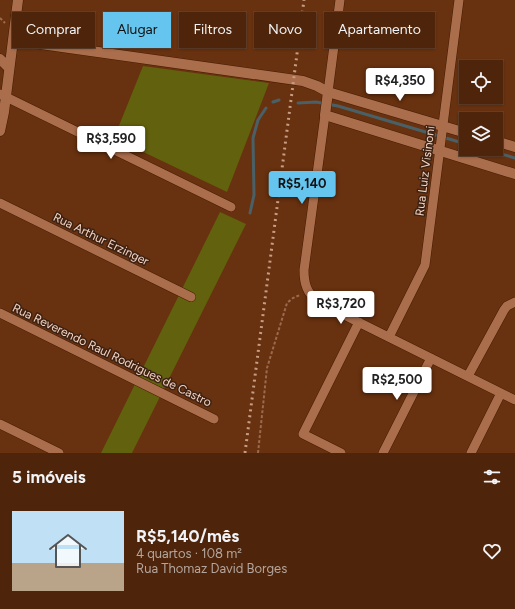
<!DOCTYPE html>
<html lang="pt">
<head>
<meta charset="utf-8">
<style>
  :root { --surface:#4e250b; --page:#552d14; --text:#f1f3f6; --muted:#b3a59d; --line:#65422c; --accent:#65c5ee }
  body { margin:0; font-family:Figtree,sans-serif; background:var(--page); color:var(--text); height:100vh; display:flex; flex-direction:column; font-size:15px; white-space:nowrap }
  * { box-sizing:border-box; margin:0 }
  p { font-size:13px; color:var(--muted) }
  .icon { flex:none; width:22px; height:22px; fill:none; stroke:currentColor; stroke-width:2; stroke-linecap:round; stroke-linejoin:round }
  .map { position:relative; height:453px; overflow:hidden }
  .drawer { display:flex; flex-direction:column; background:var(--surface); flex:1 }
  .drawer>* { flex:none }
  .guide { position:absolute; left:12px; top:12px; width:491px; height:36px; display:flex; gap:8px }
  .fabs { position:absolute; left:459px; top:60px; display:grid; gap:8px }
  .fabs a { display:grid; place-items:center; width:44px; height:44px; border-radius:0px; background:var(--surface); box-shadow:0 1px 3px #0004,0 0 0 1px var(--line); font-size:20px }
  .price { position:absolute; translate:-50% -34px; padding:0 9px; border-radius:4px; background:#fff; color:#222; font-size:13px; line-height:26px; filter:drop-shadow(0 1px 2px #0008) }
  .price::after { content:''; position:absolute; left:50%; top:24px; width:12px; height:9px; margin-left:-6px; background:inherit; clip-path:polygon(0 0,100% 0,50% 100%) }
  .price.current { background:var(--accent); color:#111 }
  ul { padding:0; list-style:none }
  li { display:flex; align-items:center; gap:12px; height:100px; padding:0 12px }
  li+li { border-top:1px solid var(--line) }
  li span { display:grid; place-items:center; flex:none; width:112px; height:80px; border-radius:0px; color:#555 }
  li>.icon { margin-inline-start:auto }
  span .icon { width:48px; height:48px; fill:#fffc; stroke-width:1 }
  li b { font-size:17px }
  h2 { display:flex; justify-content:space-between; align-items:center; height:48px; padding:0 12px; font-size:17px }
  .chip { padding:0 14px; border-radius:0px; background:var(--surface); box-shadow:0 1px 3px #0004,0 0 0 1px var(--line); font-size:14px; line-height:36px }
  .chip.current { background:var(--accent); color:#111 }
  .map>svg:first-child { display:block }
</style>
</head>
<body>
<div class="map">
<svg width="515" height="453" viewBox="0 0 515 453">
  <rect width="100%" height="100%" fill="#68310f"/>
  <path fill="#62610d" d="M143 66 269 83 227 192 114 138Z
    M220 212 246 224 132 453H101Z"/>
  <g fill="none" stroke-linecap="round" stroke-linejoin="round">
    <path stroke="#4a6067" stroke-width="3" d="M273 102 279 100
      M298 103 316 102 338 106 466 144
      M485 149 515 158
      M250 213 254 195 253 138 258 120 266 108"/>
    <defs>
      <path id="minor" d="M328 92 340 0
        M0 94 231 207
        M325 115 304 270C304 284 307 293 318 302L515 400
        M0 203 191 297
        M0 313 214 419
        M389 337 425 265 459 0
        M468 376 504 310 507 306 515 302
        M0 424 59 453
        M341 453 303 434 359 322
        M383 453 431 358
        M471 453 501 393"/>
      <path id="tertiary" d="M13 40 303 81 317 86 328 92 466 133
        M0 59 9 68
        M328 92 325 115 515 174
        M0 131 4 112 18 0
        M496 141 515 147"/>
    </defs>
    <use href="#minor" stroke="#451c02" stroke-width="10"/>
    <use href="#tertiary" stroke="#451c02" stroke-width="11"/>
    <path stroke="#9b6b4f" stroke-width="2" stroke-dasharray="3 2" stroke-linecap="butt" d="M0 18 5 23
      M258 453 267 368 287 303 293 298 300 295"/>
    <use href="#minor" stroke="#ab6e4d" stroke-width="9"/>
    <use href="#tertiary" stroke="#ab6e4d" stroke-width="10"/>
    <path stroke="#c69d85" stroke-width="3" stroke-dasharray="2 4" stroke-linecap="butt" d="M245 453 304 0"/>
  </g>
  <g text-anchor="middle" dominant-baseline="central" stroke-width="3" stroke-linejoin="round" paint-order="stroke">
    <g font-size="12" fill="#f6d4c2" stroke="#3b2214">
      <text transform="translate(425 171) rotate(-83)">Rua Luiz Visinoni</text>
      <text transform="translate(101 239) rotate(26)">Rua Arthur Erzinger</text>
      <text transform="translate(112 355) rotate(26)">Rua Reverendo Raul Rodrigues de Castro</text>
    </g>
  </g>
</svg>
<div class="fabs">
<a><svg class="icon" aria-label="locate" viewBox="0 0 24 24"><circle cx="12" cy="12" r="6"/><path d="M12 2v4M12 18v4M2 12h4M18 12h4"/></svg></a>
<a><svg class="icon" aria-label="layers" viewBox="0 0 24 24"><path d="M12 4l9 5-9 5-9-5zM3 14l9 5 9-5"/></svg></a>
</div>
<b class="price" style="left:400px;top:102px">R$4,350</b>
<b class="price" style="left:111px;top:160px">R$3,590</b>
<b class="price current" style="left:302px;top:205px">R$5,140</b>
<b class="price" style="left:341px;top:325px">R$3,720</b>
<b class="price" style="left:397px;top:401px">R$2,500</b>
<div class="guide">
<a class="chip">Comprar</a>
<a class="chip current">Alugar</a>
<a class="chip">Filtros</a>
<a class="chip">Novo</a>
<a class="chip">Apartamento</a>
</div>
</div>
<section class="drawer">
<h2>5 imóveis<svg class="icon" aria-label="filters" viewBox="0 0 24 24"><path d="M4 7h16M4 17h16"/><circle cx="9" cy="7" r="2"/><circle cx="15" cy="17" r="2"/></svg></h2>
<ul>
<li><span style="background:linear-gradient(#bfe0f5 65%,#b9a48a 0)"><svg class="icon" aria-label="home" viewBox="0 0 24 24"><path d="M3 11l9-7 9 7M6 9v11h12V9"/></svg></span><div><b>R$5,140/mês</b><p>4 quartos · 108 m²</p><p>Rua Thomaz David Borges</p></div><svg class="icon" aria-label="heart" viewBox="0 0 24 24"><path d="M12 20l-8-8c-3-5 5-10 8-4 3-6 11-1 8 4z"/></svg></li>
</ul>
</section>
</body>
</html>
